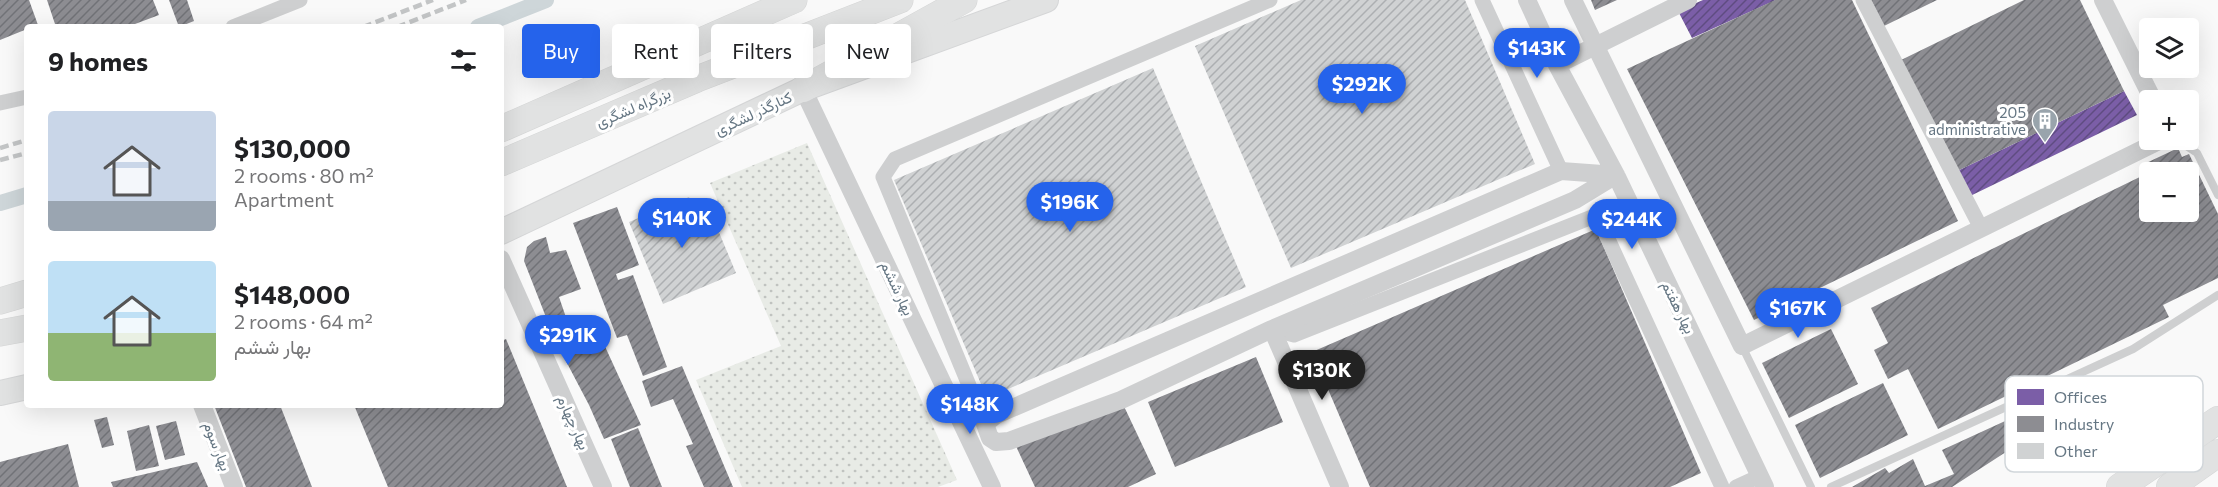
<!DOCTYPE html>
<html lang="en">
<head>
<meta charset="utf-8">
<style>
  :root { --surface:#fff; --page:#f2f2f2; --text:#202124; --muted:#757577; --accent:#2563eb }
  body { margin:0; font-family:Commissioner,Vazirmatn,sans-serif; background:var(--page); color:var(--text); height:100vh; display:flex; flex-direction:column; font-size:22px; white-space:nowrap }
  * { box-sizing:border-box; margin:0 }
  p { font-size:20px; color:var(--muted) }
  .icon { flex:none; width:33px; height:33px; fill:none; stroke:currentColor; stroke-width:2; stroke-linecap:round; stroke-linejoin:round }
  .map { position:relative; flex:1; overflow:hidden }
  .drawer { position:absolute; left:24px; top:24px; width:480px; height:384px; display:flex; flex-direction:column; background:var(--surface); border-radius:6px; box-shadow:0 6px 24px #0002 }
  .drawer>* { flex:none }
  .hud { position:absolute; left:522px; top:24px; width:570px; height:54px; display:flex; gap:12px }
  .buttons { position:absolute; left:2139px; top:18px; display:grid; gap:12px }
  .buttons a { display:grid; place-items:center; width:60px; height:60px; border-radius:6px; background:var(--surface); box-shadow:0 6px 24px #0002; font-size:30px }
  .price { position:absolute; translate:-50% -51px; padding:0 14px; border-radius:21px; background:var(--accent); color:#fff; font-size:20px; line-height:39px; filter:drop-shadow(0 2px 3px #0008) }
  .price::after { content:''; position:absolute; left:50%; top:36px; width:18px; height:14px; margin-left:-9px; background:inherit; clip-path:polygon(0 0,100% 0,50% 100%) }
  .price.active { background:#222; color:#fff }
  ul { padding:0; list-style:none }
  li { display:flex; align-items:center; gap:18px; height:150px; padding:0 24px }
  li span { display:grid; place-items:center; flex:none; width:168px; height:120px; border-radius:6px; color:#555 }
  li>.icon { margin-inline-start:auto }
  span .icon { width:72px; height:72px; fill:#fffc; stroke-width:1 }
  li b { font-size:26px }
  h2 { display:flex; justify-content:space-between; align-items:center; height:72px; padding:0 24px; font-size:26px }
  .pill { padding:0 21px; border-radius:6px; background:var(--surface); box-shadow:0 6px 24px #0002; font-size:21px; line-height:54px }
  .pill.active { background:var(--accent); color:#fff }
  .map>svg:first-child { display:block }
</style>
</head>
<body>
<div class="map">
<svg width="2218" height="487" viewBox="0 0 2218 487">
  <defs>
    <pattern id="grass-dots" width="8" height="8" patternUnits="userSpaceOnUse" patternTransform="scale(1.5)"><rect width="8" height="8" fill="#e8ebe6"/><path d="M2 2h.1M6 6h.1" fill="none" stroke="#c0c3c0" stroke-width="1.8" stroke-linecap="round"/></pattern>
    <pattern id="offices-hatch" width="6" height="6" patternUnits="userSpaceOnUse" patternTransform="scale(1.5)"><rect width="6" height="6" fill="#7b5ea7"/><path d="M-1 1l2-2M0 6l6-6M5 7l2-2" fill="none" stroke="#5f4c81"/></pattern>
    <pattern id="industry-hatch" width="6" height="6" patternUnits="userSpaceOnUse" patternTransform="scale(1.5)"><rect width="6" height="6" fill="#8d8d92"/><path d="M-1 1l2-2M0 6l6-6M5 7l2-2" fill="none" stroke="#717277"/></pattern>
    <pattern id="building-hatch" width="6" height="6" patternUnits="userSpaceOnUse" patternTransform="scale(1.5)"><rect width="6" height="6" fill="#d0d2d3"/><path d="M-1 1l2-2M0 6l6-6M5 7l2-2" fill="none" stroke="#acafb1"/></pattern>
  </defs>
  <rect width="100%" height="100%" fill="#f9f9f9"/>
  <path fill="url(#grass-dots)" d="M807 143 957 480 938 487H742L696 380 781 346 710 183Z"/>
  <path fill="url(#offices-hatch)" d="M1703 0H1776L1692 38 1678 11Z
    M2124 91 2137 115 1966 198 1953 173Z"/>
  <path fill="url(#industry-hatch)" fill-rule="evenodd" d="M0 0H29L38 25 27 27V29L0 40Z
    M47 0H153L159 15 127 27H56Z
    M169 0H187L194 21 179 27Z
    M1591 0H1617L1595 10Z
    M1775 0H1852L1958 221 1754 320 1627 69Z
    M1871 0H1937L1884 26Z
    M2024 0H2080L2124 91 1953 173 1899 61Z
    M2178 148 2182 157 2189 154 2218 214V278L2163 305 2169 317 1938 429 1908 369 1888 379 1874 350 1888 343 1871 308 2146 174 2142 165ZM2150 172H2188V212H2150Z
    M617 207 639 265 616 274 618 280 633 275 667 367 643 376 627 335 617 338 573 223Z
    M1596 229 1701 473 1670 487H1370L1312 352Z
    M546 237 550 253 566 250 581 289 559 297 569 326 577 324 582 335 597 329 641 425 604 439 589 405 558 346 562 344 558 334 553 335 524 261 527 247 534 241Z
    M1831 329 1858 384 1789 418 1762 363Z
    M506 339 567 487H388L354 405H501V341Z
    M1256 357 1283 422 1175 467 1148 402Z
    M682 366 733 487H704L686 446 693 444 673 399 651 407 642 381Z
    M2090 382 2095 394 1952 487H1852L1885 468 1889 473 1913 459 1925 486 1954 474 1942 450Z
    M1883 383 1908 435 1820 478 1795 425Z
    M1121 400 1156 474 1128 487H1035L1015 444Z
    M214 405H280L312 487H246Z
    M107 417 114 445 102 448 94 420Z
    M176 421 185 455 165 460 156 426Z
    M149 425 159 466 136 471 127 431Z
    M638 428 662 487H630L611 439Z
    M68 444 79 487H0V462Z
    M197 462 208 487H113L111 482Z"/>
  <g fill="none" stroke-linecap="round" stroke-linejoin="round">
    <path stroke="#ced6d9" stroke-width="16" d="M478 27 546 0
      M0 203 27 195"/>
  </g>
  <path fill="url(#building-hatch)" d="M1301 0H1465L1535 164 1291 268 1195 46Z
    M1153 68 1246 287 987 398 894 180Z
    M689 197 695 211 708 206 736 273 663 304 629 222Z"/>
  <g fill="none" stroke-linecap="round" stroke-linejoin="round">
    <defs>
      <path id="primary" d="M501 232 803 89 1046 0
        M0 393 27 387"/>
      <path id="trunk" d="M803 89 964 0
        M501 129 794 0
        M501 163 697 79 900 0
        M0 301 27 293
        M0 333 27 328"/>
      <path id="motorway" d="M2120 487 2218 420
        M2170 487 2218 453"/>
    </defs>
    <use href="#primary" stroke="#d5d6d7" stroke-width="26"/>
    <use href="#trunk" stroke="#d5d6d6" stroke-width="27"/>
    <use href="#motorway" stroke="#d5d6d6" stroke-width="28"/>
    <path stroke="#cecfd0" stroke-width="8" d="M2177 140 2197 153 2218 195
      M1742 346 1811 487
      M1831 487 2133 349 2218 295"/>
    <path stroke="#cecfd0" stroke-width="15" d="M1482 0 1561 171
      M1863 0 1981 228
      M233 27 300 0
      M0 103 27 97
      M1272 329 1294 335 1597 215 1722 487
      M985 424 883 177 895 159 1270 0
      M1736 487 1760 476"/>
    <path stroke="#cecfd0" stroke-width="18" d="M1527 0 1557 65 1616 175 1765 487
      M1573 0 1742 346 2161 140
      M2103 0 2153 100
      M1557 65 1688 0
      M803 89 992 487
      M1561 171 1616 175 1575 200 1272 329 1121 400 1009 441 996 442 990 438 985 424 996 415Z
      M501 259 603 487
      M1272 329 1340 487
      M202 405 234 487"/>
    <use href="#primary" stroke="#e1e2e2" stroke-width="24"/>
    <use href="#trunk" stroke="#e1e2e2" stroke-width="26"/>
    <use href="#motorway" stroke="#e1e2e2" stroke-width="27"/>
    <path stroke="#c3c5c6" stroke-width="4.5" stroke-dasharray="9 4.5" stroke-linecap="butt" d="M363 27 433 0
      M397 27 466 0
      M0 148 27 140
      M0 160 27 153"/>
  </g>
  <defs>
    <symbol id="building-pin" viewBox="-11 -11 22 30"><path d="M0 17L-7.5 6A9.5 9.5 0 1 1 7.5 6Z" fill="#99a4ac" stroke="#fff"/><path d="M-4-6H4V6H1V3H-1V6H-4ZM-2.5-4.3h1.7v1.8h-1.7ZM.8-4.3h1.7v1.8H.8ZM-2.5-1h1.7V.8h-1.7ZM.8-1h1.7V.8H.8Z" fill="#fff"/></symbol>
  </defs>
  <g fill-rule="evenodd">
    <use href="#building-pin" x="2030" y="106" width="30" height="40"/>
  </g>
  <g text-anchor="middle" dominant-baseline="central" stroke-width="6" stroke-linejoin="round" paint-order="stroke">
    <g font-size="15" fill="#657683" stroke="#fff">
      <text transform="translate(633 107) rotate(-23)">بزرگراه لشگری</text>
      <text transform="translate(753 113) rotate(-25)">کنارگذر لشگری</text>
      <text transform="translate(898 288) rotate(65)">بهار ششم</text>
      <text transform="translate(1679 307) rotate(64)">بهار هفتم</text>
      <text transform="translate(574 422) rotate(66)">بهار چهارم</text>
      <text transform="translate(218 446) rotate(69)">بهار سوم</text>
    </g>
    <g font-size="15" fill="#657683" stroke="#fff" text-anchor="end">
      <text x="2026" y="112">205<tspan x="2026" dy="17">administrative</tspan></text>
    </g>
  </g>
  <rect x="2005" y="376" width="198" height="96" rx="9" fill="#fff" stroke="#d1d6da" stroke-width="1.5"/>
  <rect x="2017" y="389" width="27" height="16" fill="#7b5ea7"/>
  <rect x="2017" y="416" width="27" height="16" fill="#8d8d92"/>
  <rect x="2017" y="443" width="27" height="16" fill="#d0d2d3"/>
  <g font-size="16" fill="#657683">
    <text x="2054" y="403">Offices</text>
    <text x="2054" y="430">Industry</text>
    <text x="2054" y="457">Other</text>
  </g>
</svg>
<div class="buttons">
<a><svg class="icon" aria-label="layers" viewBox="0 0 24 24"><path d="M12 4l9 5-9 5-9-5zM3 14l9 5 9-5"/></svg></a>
<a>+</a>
<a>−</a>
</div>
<b class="price" style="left:1537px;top:79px">$143K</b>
<b class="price" style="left:1362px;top:115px">$292K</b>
<b class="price" style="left:1070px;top:233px">$196K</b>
<b class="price" style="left:682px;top:249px">$140K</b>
<b class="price" style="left:1632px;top:250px">$244K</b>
<b class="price" style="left:1798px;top:339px">$167K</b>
<b class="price" style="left:568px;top:366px">$291K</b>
<b class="price active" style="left:1322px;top:401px">$130K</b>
<b class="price" style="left:970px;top:435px">$148K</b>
<div class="hud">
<a class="pill active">Buy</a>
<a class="pill">Rent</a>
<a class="pill">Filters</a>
<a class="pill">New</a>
</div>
<section class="drawer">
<h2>9 homes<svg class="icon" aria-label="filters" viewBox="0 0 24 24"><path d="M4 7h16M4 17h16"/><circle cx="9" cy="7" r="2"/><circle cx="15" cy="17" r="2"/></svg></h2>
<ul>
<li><span style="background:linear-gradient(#c9d6e8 75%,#9aa5b1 0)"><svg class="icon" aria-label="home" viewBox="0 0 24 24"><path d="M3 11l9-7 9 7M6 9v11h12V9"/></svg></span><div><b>$130,000</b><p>2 rooms · 80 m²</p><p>Apartment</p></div></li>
<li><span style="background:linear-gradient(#bfe0f5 60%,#8fb573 0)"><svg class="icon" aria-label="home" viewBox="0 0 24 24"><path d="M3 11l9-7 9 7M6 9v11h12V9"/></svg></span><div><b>$148,000</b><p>2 rooms · 64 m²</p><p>بهار ششم</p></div></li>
</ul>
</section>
</div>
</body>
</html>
